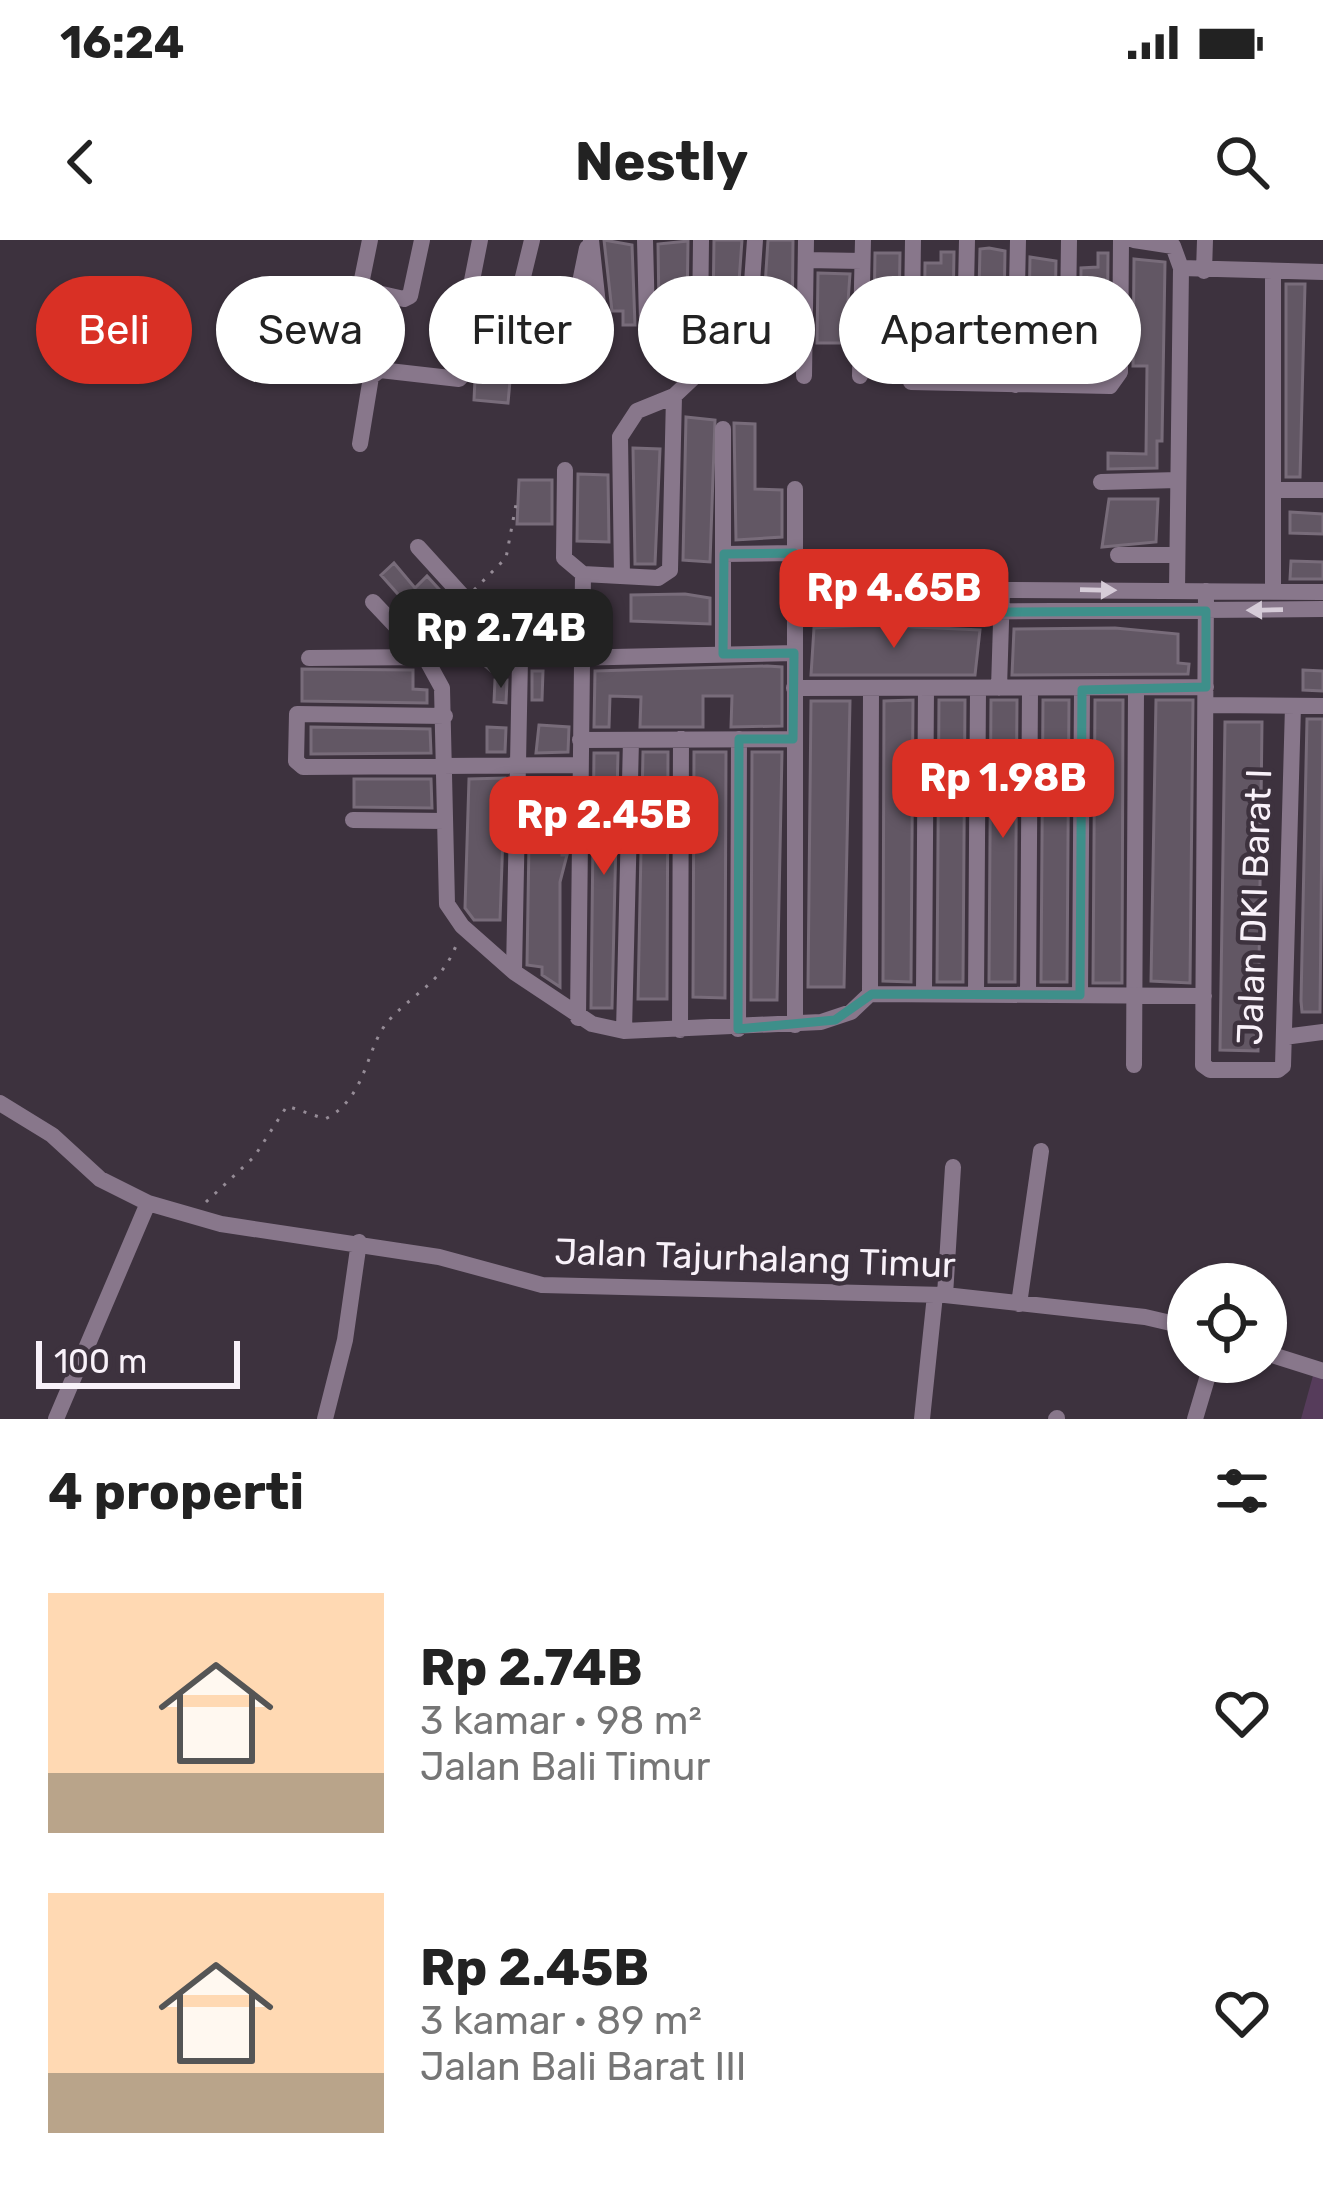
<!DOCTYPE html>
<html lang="id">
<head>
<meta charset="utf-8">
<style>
  :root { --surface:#fff; --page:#f2f2f2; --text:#222; --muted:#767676; --accent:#d93025 }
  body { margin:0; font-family:Rubik,sans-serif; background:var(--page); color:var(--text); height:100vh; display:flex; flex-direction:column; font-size:45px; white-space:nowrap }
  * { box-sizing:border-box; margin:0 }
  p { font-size:39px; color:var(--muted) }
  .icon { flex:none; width:66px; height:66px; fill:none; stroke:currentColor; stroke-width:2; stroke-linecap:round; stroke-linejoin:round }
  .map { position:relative; height:1179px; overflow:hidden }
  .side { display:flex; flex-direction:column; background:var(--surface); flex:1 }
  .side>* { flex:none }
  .guide { position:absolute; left:36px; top:36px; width:1251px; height:108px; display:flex; gap:24px }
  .controls { position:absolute; left:1167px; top:1023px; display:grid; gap:24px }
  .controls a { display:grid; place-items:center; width:120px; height:120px; border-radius:50%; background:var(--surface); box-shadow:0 3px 9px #0004; font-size:60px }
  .scale { position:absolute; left:36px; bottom:30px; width:204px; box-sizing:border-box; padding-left:12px; border:6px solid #f8f1f9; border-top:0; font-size:33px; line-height:42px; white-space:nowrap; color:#f8f1f9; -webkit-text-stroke:9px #3d323e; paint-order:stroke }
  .price { position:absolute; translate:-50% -102px; padding:0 27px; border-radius:24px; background:var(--accent); color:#fff; font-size:39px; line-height:78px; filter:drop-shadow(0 3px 6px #0008) }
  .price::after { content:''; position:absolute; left:50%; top:72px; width:36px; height:27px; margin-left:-18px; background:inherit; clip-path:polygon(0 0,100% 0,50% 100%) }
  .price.current { background:#222; color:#fff }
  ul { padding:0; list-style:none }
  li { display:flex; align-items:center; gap:36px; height:300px; padding:0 48px }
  li span { display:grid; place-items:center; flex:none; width:336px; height:240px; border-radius:0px; color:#555 }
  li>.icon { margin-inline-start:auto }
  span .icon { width:144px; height:144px; fill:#fffc; stroke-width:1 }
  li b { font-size:51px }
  h2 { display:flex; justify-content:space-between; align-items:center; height:144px; padding:0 48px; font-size:51px }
  .tag { padding:0 42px; border-radius:54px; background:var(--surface); box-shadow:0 3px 9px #0004; font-size:42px; line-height:108px }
  .tag.current { background:var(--accent); color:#fff }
  .status { display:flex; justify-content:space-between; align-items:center; height:84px; padding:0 60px; background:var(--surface); direction:ltr }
  .status svg { height:33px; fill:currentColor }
  header { display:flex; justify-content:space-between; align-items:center; height:156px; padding:0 48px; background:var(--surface); font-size:54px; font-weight:700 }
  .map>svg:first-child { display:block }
</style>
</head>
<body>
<div class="status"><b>16:24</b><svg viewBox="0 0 49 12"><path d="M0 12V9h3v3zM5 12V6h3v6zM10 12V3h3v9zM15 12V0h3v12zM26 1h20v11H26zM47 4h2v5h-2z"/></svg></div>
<header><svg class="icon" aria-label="back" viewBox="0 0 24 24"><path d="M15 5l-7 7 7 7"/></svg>Nestly<svg class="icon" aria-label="search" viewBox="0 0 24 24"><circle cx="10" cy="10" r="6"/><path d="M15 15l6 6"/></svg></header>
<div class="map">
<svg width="1323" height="1179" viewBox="0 0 1323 1179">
  <rect width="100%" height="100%" fill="#3d323e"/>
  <path fill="#563c5b" d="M1314 1132 1323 1134V1179H1301Z"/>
  <path fill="#625764" stroke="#786c7a" stroke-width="3" d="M604 0 632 5 635 85H623V71H612Z
    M714 0H742L737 70H713Z
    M768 0H793L792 102H778V108H761Z
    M688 1 687 69 659 68 658 4Z
    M989 8 1005 11 1003 131H977L980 9Z
    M941 12H954L952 130H937L936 113H924L925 23H941Z
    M875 13H900L898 139 873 134Z
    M1098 13H1108L1107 128 1104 133H1080L1081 28 1098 27Z
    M1030 17 1056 21 1054 132H1028Z
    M1134 19 1165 22 1162 201H1157V228L1108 229V213L1146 214 1147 126H1133Z
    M818 33 850 34 845 103H817Z
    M1286 44H1305L1300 237H1286Z
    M483 130H511L508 163 474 160 475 139Z
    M686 177 715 180 710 322 683 320Z
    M734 183 755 184V249L782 250V297L736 300Z
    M633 208 660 209 655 324H635Z
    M578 234 608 235 609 302 577 301Z
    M519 240H552V284H517Z
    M1109 259H1158L1156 302 1102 307Z
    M1290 272 1323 274V294L1290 293Z
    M1291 321 1323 322V339H1290Z
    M394 323 415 348 427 336 478 392 453 416 381 335Z
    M685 354 710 358V384L631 381V355Z
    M534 357H545V378H570L569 402H522V380H533Z
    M873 385 980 390 975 435H811L814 388Z
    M1115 388 1178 394V423L1189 424 1188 434 1012 435 1014 389Z
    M491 406 502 418 491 431 479 421Z
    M767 426 782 427V486L731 487 732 456H703V487H640L641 457 610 456 609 487H594L595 431Z
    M302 429 413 430V449L427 450V463L302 461Z
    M1303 430 1323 431V451L1303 450Z
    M532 431H543L542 460H532Z
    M495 440H507L506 463 494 462Z
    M913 460 911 742 883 741 884 461Z
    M939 460H965L963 742H937Z
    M991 460H1017L1015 742H989Z
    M1043 460H1069L1067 742H1041Z
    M1095 460H1123L1122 743H1093Z
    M1156 460H1193L1190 743 1151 741Z
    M811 461H850L844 747H808Z
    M1307 479H1323L1320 772H1302L1301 761Z
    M1225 482H1262L1258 811 1220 810Z
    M539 485 569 487 568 512 536 513Z
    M311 487 430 489 431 513 311 514Z
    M487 487 506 488 505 512H487Z
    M643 512H668L667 759H638Z
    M694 512H726L725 758 693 757Z
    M752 512H782L777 760H751Z
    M594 513H618L612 768H591Z
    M505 538 500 680H474L465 668 469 539Z
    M354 539H431L432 568 354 567Z
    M530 541H562V615H567L560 642V747L542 735V727L527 725Z"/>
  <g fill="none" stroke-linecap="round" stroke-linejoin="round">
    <path stroke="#968c97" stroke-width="3" stroke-dasharray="3 9" stroke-linecap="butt" d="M474 350 506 318 517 259
      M206 962 254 917 287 866 325 879C369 857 365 804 391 778 418 750 445 740 458 700"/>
    <path stroke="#88778b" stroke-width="16" d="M370 0 360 49 404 59 410 56 422 0
      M645 0 647 80 749 85
      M913 0 911 142 1110 146 1120 132 1121 0
      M1134 0 1173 6 1181 28 1177 351
      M806 20 862 21
      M1181 28 1323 32
      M1204 31 1205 0
      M572 82 599 74 591 0
      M700 84 701 0
      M749 85 755 0
      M461 96 480 0
      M568 101 587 8
      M804 136 806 0
      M860 136 863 0
      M964 143 967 0
      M1015 145 1018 0
      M1067 145 1069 0
      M723 189V414
      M360 204 371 137 380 130 459 139 477 118 504 115 532 0
      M565 230 564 318 583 334
      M1101 242 1178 240
      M1273 250H1323
      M418 307 520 419 514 732
      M724 314 794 313
      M1118 315H1177
      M583 334 658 338 670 330 674 156 749 85
      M622 336 620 197 637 171 674 156
      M1206 351 1203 825 1210 830H1278L1283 826 1293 466
      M1273 352V31
      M373 362 425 417 442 448 447 664 462 686 514 732 592 784 624 791 821 782 851 772 870 754
      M794 373 1323 369
      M309 418 425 417
      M520 419 795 413
      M794 448 1206 447
      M999 448 1002 350 1323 352
      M1207 465 1323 466
      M445 476 297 474 296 521 303 527 580 525
      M580 500 793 499
      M353 580 445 581
      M870 754 1204 756
      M870 754 871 449
      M924 754 926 449
      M976 755 978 450
      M1028 755 1030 450
      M1080 755 1082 450
      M578 778 583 334
      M795 785V249
      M738 789 739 499
      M680 790 681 499
      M624 791 631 500
      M1284 797 1323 792
      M1134 825 1136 451
      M0 863 52 895 100 939 148 963 221 984 439 1017 542 1045 945 1055 1145 1077 1188 1087
      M945 1055 953 927
      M1019 1064 1041 911
      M1266 1113 1323 1131
      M56 1179 148 963
      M325 1179 345 1100 359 1002
      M922 1179 935 1055
      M1056 1179 1057 1178
      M1195 1179 1212 1122"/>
  </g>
  <defs><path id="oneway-solid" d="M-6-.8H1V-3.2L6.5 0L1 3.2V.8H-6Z" transform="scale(3)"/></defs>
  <g fill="#d6ccd8">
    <use href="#oneway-solid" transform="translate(1098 350) rotate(1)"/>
    <use href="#oneway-solid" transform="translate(1265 370) rotate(179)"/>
  </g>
  <path fill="none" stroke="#3e8f8a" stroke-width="9" stroke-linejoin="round" d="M794 313V373L1206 371V447L1082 450 1080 755 872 754 835 780 738 789 739 499H793L794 413 723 414 724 314Z"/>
  <g text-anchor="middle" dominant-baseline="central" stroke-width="9" stroke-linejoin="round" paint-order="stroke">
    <g font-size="36" fill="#f8f1f9" stroke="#3d323e">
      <text transform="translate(1254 667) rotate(-88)">Jalan DKI Barat I</text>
      <text transform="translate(755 1018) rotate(2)">Jalan Tajurhalang Timur</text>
    </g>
  </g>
</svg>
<div class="controls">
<a><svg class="icon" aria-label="locate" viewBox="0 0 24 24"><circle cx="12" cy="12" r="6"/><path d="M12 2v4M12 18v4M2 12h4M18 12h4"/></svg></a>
</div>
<div class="scale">100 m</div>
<b class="price" style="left:894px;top:411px">Rp 4.65B</b>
<b class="price current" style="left:501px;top:451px">Rp 2.74B</b>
<b class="price" style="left:1003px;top:601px">Rp 1.98B</b>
<b class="price" style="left:604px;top:638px">Rp 2.45B</b>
<div class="guide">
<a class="tag current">Beli</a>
<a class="tag">Sewa</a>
<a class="tag">Filter</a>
<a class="tag">Baru</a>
<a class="tag">Apartemen</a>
</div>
</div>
<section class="side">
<h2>4 properti<svg class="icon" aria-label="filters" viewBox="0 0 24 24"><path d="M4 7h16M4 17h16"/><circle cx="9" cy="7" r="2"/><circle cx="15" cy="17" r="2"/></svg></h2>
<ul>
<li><span style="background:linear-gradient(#ffd9b3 75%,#b9a48a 0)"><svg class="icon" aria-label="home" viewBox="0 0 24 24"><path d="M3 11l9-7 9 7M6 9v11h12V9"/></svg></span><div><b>Rp 2.74B</b><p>3 kamar · 98 m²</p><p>Jalan Bali Timur</p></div><svg class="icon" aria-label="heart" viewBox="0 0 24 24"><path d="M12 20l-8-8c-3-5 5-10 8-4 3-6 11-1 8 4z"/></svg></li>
<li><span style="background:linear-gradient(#ffd9b3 75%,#b9a48a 0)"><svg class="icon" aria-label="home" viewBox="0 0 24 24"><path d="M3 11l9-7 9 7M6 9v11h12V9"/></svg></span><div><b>Rp 2.45B</b><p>3 kamar · 89 m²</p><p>Jalan Bali Barat III</p></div><svg class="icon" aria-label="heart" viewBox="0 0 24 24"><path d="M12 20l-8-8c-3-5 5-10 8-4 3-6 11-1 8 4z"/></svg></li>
</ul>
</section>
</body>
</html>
